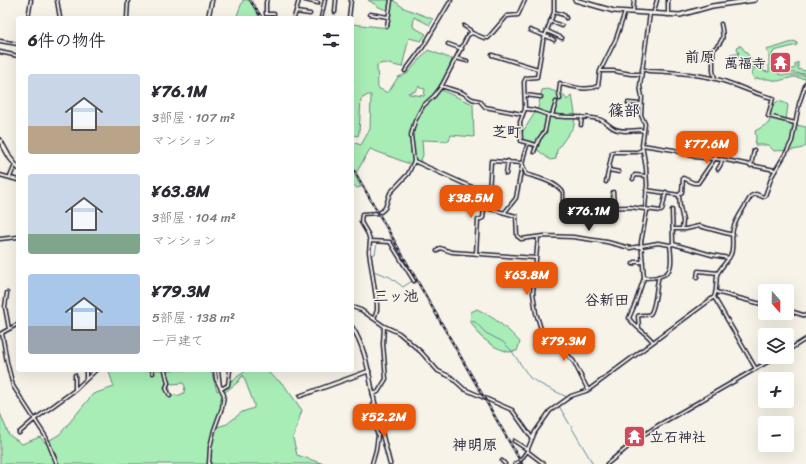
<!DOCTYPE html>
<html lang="ja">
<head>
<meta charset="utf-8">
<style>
  :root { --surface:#fff; --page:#f7f7f7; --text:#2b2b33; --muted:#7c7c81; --accent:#ea580c }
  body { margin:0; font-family:Sriracha,"Klee One",sans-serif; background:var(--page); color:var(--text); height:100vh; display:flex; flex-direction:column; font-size:15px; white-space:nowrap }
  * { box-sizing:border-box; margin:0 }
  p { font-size:13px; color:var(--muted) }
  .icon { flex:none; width:22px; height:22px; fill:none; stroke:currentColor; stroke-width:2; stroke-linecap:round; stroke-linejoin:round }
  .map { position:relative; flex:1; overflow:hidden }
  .side { position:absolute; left:16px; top:16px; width:338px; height:356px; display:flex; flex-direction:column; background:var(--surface); border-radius:4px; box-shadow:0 4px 16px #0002 }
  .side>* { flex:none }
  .needle { width:26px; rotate:160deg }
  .buttons { position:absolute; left:758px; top:284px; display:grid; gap:8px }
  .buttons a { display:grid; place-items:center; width:36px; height:36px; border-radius:4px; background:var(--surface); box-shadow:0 4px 16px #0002; font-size:20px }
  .price { position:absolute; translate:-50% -34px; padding:0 9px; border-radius:8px; background:var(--accent); color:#fff; font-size:13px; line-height:26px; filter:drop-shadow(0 1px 2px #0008) }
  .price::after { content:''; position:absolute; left:50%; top:24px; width:12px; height:9px; margin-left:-6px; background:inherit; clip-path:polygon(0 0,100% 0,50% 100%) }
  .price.selected { background:#222; color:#fff }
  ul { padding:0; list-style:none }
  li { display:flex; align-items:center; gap:12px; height:100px; padding:0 12px }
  li span { display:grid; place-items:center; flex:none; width:112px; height:80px; border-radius:4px; color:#555 }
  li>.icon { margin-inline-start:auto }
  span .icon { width:48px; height:48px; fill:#fffc; stroke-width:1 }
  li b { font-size:17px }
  h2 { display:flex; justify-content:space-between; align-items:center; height:48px; padding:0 12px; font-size:17px }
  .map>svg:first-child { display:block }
</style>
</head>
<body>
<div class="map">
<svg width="806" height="464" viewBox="0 0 806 464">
  <rect width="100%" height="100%" fill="#f7f3e8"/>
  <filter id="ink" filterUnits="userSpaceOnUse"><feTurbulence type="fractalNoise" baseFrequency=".025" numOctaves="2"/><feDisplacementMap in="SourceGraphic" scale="8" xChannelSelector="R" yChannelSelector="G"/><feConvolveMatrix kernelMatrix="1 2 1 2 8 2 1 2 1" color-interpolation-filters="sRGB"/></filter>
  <g filter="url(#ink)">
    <path fill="#a8ecb6" stroke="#658778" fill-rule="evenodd" d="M243 0H249L258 14V18H236Z
      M368 0H393L404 8 433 19 430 25 414 17 413 27 426 34 421 41 409 38 402 67 384 63 377 65 378 88 388 93 398 77 407 74 428 50 452 59 441 90 473 104 474 137 451 135 449 141 422 140 423 155 419 165 407 163 370 149 355 175 361 187 357 188 352 184V142L361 145 370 129 371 95H368L361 99 359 133 358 136 352 135V24L389 28 391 12 379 7ZM419 86 420 88 425 89 424 96 409 94 408 93 416 91Z
      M795 41 797 43V45L774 51 772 55 778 59 776 62 777 67 786 64 788 68 793 69 795 68V64L798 62V69L806 71V74L783 72 778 73V74L782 75H805L806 79 794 77 778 81 768 79H759L758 78 754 80 752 73 753 70C751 67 743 59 740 58 737 56 733 57 730 55V54H739L737 49 738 46H741L749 56 755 69 757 62 762 60 764 64 763 71 769 72V54L766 50 780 46Z
      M548 89 556 92 560 90 567 100 572 95 575 113 574 126 557 150 556 159 550 160 539 151 522 141 520 136 538 108 542 90Z
      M778 101 785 103 788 105 786 120 787 123 806 127V146C800 151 783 150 774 151L768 145H755L756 137 755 131 769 123 771 110 775 103Z
      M477 309C494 317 507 328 520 342L517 351 508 352 495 347 481 337 470 321 471 312Z
      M110 370H211L217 391 247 370H265L284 385 302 410 293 438 297 455 324 464H0V413L9 435 22 444 40 437 45 443 60 434 93 394 114 387 109 372ZM243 375 254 404V408L242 412 227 424 217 427 222 413 225 399 224 393 238 382ZM171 383 172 384 183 383 185 386 184 393 177 396 171 394 169 385Z"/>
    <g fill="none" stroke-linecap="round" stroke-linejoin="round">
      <path stroke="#5c8d9a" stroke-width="1" d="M370 255 375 254 377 243 390 244
        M372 264 373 271 390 277 403 287 412 281
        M471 321 475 322 486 333 503 342 511 350 530 378 544 386 567 397
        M787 348 806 337
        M756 366 772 357
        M570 399 559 406 593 464
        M691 405 754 367
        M627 445 641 434 688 406
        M604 464 625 446"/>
      <defs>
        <path id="minor" d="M57 0 60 18
          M267 0 266 2V14H274
          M305 0 318 3
          M668 0V15
          M654 11 657 0
          M296 12 310 14
          M335 12 336 0
          M554 12 564 15 566 18
          M633 12 634 0
          M370 14 388 17
          M28 18 31 0
          M127 18 128 0
          M294 18 299 0
          M321 18 325 0
          M349 18 351 0
          M550 21 562 26
          M387 26 391 0
          M464 26 470 30 471 33
          M530 30C538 34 546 35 554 40
          M547 31 562 38
          M0 41 18 44
          M448 44 462 49
          M0 52 18 56
          M492 55 538 69
          M456 58 467 61
          M642 69 649 71C671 72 699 74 720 80 738 85 754 94 773 98L768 116 795 123
          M405 71 423 47 451 0
          M600 71H614L631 74H641
          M715 79 713 71V50C724 40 724 38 721 24
          M560 83 559 92 560 99
          M560 84C573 86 585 92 598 86L600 71 616 39 625 12
          M441 86 463 93 472 99 480 101 485 107 522 114
          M525 95 541 97
          M628 103 641 104
          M525 109C534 108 540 113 549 115 565 119 582 115 598 119 604 120 608 125 613 128 621 133 632 130 641 130L644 132
          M552 115 556 102
          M581 125 582 117
          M536 145 521 141 520 122 525 109 524 82 526 78 537 77 543 41 554 12V0
          M642 145 674 150 695 157 726 160 775 170
          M534 152 539 139 545 131 548 115
          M414 161 469 186 491 192 493 195 495 210
          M751 166 754 150
          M718 169 721 164 722 159
          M609 170 619 172
          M506 174 508 161
          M0 175 18 180
          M10 177 15 165
          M633 179 635 175 646 176
          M606 182 612 153 614 152H637L642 150
          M646 190 679 195 680 207 683 221 682 229
          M489 191 491 161 522 163 526 174C538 178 554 181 563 192V200L565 203 599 208 629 207 661 211 662 210 666 192
          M613 192 614 208
          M679 195 682 192 683 178 694 183H698L729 138
          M645 209 647 185 646 168 642 145 645 124 641 115 642 97 640 86 650 13
          M647 210 641 242 644 278 635 304 629 318C635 328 646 332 653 342
          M672 210 673 243
          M505 212 516 198 524 155 528 143
          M673 229H686L699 226 733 235
          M538 237 533 293 536 313 542 332 568 355 574 362 588 390
          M0 239 18 237
          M370 241 390 242 414 281
          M437 251 440 248 452 252 536 258
          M476 254 478 220 483 218 484 209 487 208 516 216 517 236 521 239 543 236 573 237 607 242 630 248 658 243 670 245 673 244 712 255 729 258
          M633 264 635 262H643
          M644 278C672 278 673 270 670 245
          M697 278 698 271 718 273
          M716 292 765 305
          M7 293 5 307 9 329
          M714 297 756 369
          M352 307 361 310 384 326 399 333 421 352 438 371 451 377 464 389 512 410 532 438
          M787 310 806 316
          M374 319 377 310V304L369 252 370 241 368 234 361 222 362 214 379 213 382 211 385 208 390 193 408 174 414 161 411 135 415 121 423 106 434 96 441 87 468 35 472 33 484 38H488L507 16 518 15 525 0
          M639 328 638 316C641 314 647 316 650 314 656 308 656 284 659 276
          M2 333 7 362 13 386 46 437 57 464
          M0 334 18 324
          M787 351 806 339
          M152 370 153 373
          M165 370 168 383 166 388 170 396
          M218 370 220 387 223 388 228 385 230 370
          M75 375V390
          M86 379V370
          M373 394 378 392 386 379 383 344 384 326
          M19 433 35 419 75 390 96 370
          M514 441 528 450
          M527 451 544 464
          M502 461 505 464
          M209 464 210 447 214 430 222 408 224 395 216 379 215 370
          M372 464 376 450 378 435 373 423V405L375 404
          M515 464 520 461 527 451 535 432 550 411 571 396 586 391 591 388 714 297C717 290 716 282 717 275 719 269 728 261 731 254 734 246 731 237 733 229 736 218 745 207 751 196L756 194 763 197 765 196 772 176 787 151 792 141 799 104 806 83
          M607 464 639 438 657 426 776 357"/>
        <path id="tertiary" d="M300 396 369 371"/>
        <path id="secondary" d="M208 18 212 0
          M352 327C367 350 369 377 375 404 379 424 385 444 390 464"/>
        <path id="trunk" d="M575 0 614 11 680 15 712 6 755 0
          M0 140 10 158 18 168"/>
      </defs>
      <use href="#minor" stroke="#22223b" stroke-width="5"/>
      <use href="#tertiary" stroke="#22223b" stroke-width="5.5"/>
      <use href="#secondary" stroke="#22223b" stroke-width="5.5"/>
      <use href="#trunk" stroke="#22223b" stroke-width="6"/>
      <use href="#minor" stroke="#f7f3e8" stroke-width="2"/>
      <use href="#tertiary" stroke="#f7f3e8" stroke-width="2.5"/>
      <use href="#secondary" stroke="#f7f3e8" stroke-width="2.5"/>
      <use href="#trunk" stroke="#f7f3e8" stroke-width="3"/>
      <defs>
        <path id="rail" d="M250 0 262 18
          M352 167 522 464"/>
      </defs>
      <use href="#rail" stroke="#22223b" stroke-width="2.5"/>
      <use href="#rail" stroke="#f7f3e8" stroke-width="1" stroke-dasharray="3" stroke-linecap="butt"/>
    </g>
  </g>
  <defs>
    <symbol id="temple-square" viewBox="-11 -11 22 22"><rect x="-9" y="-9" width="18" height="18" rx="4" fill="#d1495b" stroke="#f7f3e8"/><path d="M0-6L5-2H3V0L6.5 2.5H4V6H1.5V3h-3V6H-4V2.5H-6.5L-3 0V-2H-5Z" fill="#fff"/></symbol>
  </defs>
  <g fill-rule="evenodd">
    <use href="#temple-square" x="768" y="50" width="25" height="25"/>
    <use href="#temple-square" x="622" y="424" width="25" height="25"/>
  </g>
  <g text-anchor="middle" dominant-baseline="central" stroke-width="3" stroke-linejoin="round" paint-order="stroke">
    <g font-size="14" font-weight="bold" fill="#22223b" stroke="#f7f3e8" text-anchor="end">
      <text x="766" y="63">萬福寺</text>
      <text x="650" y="437" text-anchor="start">立石神社</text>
    </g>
    <g font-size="15" font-weight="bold" fill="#22223b" stroke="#f7f3e8">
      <text x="700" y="57">前原</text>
      <text x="507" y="132">芝町</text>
      <text x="396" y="296">三ッ池</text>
      <text x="607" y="300">谷新田</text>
      <text x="475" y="445">神明原</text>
    </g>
    <g font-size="16" font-weight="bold" fill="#22223b" stroke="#f7f3e8">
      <text x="624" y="110">篠部</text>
    </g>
  </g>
</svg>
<div class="buttons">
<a><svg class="needle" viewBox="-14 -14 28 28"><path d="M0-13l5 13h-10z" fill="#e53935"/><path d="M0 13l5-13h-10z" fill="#7c7c81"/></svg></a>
<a><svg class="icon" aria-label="layers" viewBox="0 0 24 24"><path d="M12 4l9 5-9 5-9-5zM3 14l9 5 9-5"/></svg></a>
<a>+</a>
<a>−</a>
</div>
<b class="price" style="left:707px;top:165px">¥77.6M</b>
<b class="price" style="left:471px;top:219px">¥38.5M</b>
<b class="price selected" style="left:589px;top:232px">¥76.1M</b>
<b class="price" style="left:527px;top:296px">¥63.8M</b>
<b class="price" style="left:564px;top:362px">¥79.3M</b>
<b class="price" style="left:384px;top:438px">¥52.2M</b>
<section class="side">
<h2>6件の物件<svg class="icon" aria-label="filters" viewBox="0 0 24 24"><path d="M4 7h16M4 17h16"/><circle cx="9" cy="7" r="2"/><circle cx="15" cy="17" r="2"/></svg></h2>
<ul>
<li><span style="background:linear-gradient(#c9d6e8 65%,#b9a48a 0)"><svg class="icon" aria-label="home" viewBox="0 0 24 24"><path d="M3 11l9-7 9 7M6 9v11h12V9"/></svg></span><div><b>¥76.1M</b><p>3部屋 · 107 m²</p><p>マンション</p></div></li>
<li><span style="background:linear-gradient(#c9d6e8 75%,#7fa58c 0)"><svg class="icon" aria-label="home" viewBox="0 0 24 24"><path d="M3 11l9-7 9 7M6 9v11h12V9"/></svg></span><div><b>¥63.8M</b><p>3部屋 · 104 m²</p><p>マンション</p></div></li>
<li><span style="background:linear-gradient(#a9c7e8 65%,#9aa5b1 0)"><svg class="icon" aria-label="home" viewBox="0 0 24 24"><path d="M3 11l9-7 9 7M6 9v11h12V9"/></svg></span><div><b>¥79.3M</b><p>5部屋 · 138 m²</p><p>一戸建て</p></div></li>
</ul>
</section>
</div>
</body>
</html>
